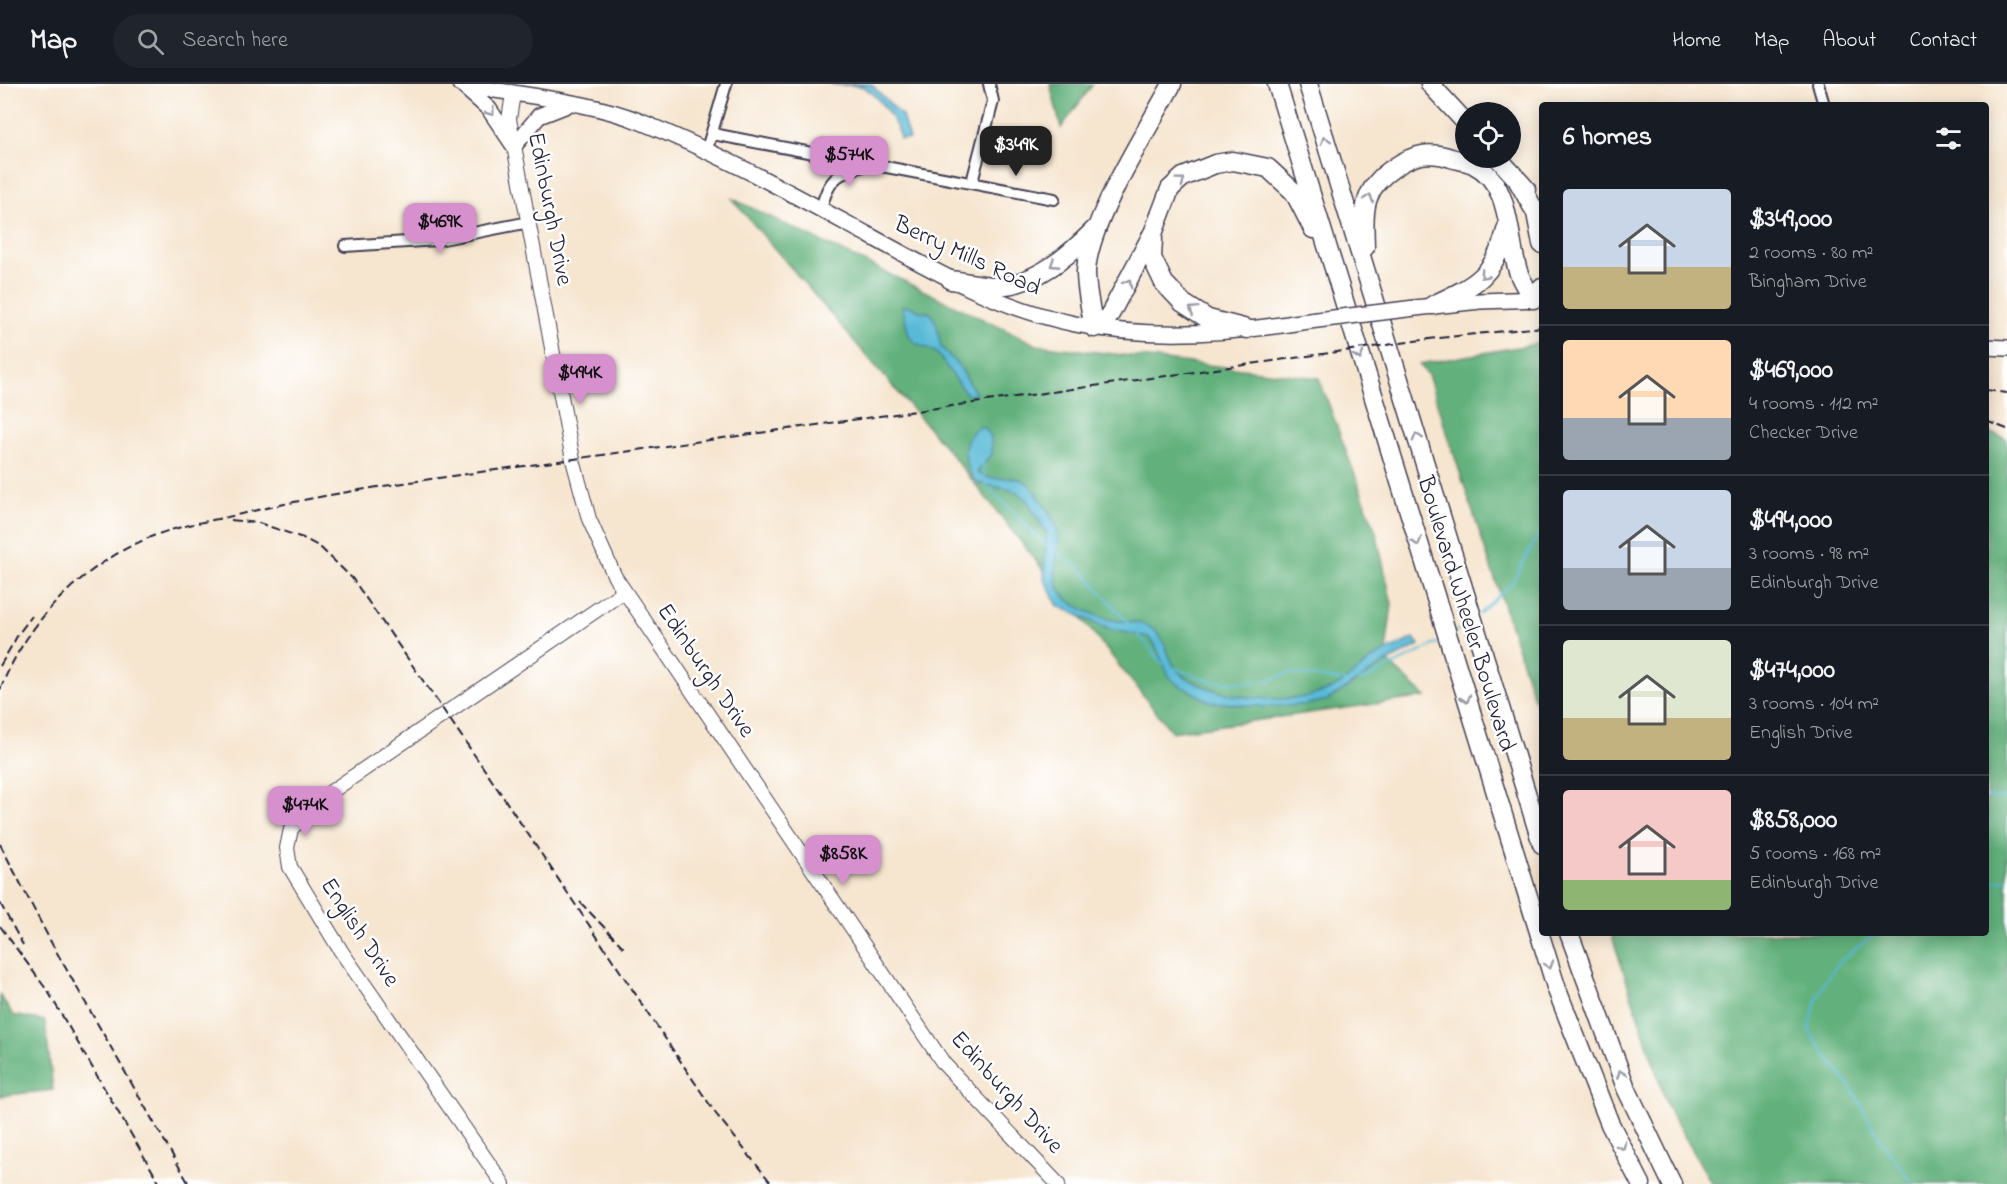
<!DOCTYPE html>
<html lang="en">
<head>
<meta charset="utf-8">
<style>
  :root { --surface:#171b24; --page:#20242c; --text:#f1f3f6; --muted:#9ea1a6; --line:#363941; --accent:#d690ce }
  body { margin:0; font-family:"Indie Flower",sans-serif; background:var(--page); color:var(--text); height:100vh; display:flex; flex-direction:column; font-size:22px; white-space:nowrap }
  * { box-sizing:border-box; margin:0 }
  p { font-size:20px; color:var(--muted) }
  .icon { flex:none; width:33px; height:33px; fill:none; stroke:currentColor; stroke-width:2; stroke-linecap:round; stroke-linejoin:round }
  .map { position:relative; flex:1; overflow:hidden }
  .side { position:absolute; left:1539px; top:18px; width:450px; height:834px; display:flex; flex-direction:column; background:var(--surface); border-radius:6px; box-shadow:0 3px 15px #0003 }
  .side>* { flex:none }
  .controls { position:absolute; left:1455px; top:18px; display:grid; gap:12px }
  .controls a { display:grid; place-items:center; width:66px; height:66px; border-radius:50%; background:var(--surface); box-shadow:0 3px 15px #0003; font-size:30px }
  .price { position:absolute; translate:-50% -51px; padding:0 14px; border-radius:12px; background:var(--accent); color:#111; font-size:20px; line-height:39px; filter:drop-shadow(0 2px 3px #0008) }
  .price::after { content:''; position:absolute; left:50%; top:36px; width:18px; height:14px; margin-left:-9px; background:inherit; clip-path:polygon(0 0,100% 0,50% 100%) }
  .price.current { background:#222; color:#fff }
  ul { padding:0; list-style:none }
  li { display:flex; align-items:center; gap:18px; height:150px; padding:0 24px }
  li+li { border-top:2px solid var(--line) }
  li span { display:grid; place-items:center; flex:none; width:168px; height:120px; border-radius:6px; color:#555 }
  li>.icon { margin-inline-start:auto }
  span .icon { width:72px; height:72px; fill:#fffc; stroke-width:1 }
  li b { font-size:26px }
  h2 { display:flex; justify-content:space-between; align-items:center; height:72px; padding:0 24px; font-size:26px }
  header { display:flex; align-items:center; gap:36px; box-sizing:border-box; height:84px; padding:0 30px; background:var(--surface); border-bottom:2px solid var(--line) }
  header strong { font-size:28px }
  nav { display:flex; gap:33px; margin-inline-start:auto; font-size:21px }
  .search { width:420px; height:54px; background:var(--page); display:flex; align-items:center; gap:15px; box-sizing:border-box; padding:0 21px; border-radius:33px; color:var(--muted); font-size:22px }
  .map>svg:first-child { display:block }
</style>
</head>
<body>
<header>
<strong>Map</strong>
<div class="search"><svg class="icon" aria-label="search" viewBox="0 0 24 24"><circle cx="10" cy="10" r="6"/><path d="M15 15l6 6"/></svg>Search here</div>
<nav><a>Home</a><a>Map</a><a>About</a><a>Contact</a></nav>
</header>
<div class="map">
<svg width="2007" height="1100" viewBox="0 0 2007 1100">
  <rect width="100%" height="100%" fill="#fff"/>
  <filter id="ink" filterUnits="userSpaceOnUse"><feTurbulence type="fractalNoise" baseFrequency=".0167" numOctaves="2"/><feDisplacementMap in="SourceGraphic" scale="12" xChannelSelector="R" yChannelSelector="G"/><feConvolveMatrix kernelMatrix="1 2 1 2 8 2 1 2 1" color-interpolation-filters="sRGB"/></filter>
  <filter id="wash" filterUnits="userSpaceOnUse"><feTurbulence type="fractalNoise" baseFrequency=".008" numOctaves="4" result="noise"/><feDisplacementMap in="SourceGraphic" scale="24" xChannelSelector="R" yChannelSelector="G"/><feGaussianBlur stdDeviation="1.35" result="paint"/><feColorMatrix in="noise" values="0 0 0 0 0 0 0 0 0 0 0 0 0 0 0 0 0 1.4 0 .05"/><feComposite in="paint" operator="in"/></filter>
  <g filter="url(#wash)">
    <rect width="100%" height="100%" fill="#f6e5cf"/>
    <path fill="#62b17b" stroke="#426a5b" stroke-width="1.5" d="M1050 0H1093L1061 44Z
      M731 114 1037 261 1319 294 1376 448 1392 520 1385 575 1426 613 1172 648 952 371Z
      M1542 259V639L1428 291 1419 280Z
      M1986 347 2007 355V1100H1712L1668 1024 1611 849H1986Z
      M0 911 13 931 45 937 53 1006 0 1012Z"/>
    <path fill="#59bad7" stroke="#3e6e89" stroke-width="1.5" d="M831 0H871L902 32 909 55H900C898 39 876 7 860 2 851 0 840 3 831 0Z
      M902 222H911L916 226 931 229 937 241 941 263 960 283 976 310 967 311 936 268 915 259 909 252Z
      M983 342 991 352 992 370 977 388C990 402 1018 385 1031 403 1041 415 1056 436 1058 450 1061 472 1047 492 1064 512 1074 523 1098 533 1112 536 1124 538 1137 537 1148 542 1170 552 1165 580 1184 592 1221 616 1293 623 1333 604 1350 596 1362 581 1377 572 1389 565 1402 560 1414 554L1419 561 1382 581 1328 616 1304 621 1264 623 1211 618 1178 601 1170 594 1154 559 1148 553 1108 545 1058 522 1044 495 1046 448 1027 416 1015 407 978 399C962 384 958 349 983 342Z"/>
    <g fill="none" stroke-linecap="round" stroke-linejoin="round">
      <path stroke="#59bad7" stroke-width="2" d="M983 379 984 394
        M985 400 1048 463
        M1055 468 1082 486 1128 539
        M1479 530 1512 499 1542 444
        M1136 548 1163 580
        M1455 548 1467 539
        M1174 584 1214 598H1265L1289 589 1344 597
        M1359 596 1366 595 1440 558
        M1986 713 2007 714
        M1986 800 2007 795
        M1875 849C1832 884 1820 890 1809 947L1857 1013 1875 1048 1913 1100"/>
    </g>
  </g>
  <g filter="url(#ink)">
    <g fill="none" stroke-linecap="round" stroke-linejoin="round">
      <defs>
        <path id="street" d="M1818 0 1824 21
          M713 50 1054 115
          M707 65 726 0
          M972 98 993 17 989 0
          M821 126C828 93 839 88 871 80
          M345 162 438 156 529 138"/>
        <path id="secondary" d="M513 10 509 35 573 376 589 435 615 493 944 980 1058 1100
          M503 1100 341 867 290 783 287 764 291 745 319 716 623 508"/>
        <path id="primary" d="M460 0C515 11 591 17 641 38 721 70 796 112 872 153 937 189 1002 225 1075 240 1149 255 1227 250 1301 238
          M463 2 489 25 514 62 539 32 567 21
          M1415 224 1480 217 1541 215
          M1986 263 2007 264"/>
        <path id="highway" d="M1172 0C1147 47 1088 138 1086 188 1086 207 1091 226 1094 244L1109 232 1154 147 1170 105 1183 93 1215 80 1233 77 1268 84 1294 108 1313 145
          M1277 0 1557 906 1610 1040 1641 1100
          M1308 0 1542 760
          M1430 0 1466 39
          M1498 74 1526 105
          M1518 97 1536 129 1542 160
          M1153 155 1152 174 1164 199 1183 219 1208 235 1247 245
          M1365 163C1364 127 1361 105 1395 83 1414 70 1429 67 1451 74 1458 76 1467 77 1473 80 1512 99 1507 153 1518 187 1521 197 1528 207 1533 215L1542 203
          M951 196C966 198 983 202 998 202 1037 200 1069 171 1095 145
          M1433 221C1476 201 1495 192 1507 143
          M1569 849 1626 1004 1672 1100"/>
      </defs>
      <use href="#street" stroke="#423f51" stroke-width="14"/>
      <use href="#secondary" stroke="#423f51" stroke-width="16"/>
      <use href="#primary" stroke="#423f51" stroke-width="18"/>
      <use href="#highway" stroke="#423f51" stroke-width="21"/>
      <use href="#street" stroke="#fff" stroke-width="10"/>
      <use href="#secondary" stroke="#fff" stroke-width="14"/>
      <use href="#primary" stroke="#fff" stroke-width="15"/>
      <use href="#highway" stroke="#fff" stroke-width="18"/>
      <path stroke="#22223b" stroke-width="2" stroke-dasharray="9 4.5" stroke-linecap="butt" d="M1986 306 2007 309
        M1986 337 2007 345
        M231 436 259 439 303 454 320 463 352 494 489 692 716 1030 772 1100
        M0 582 19 549 32 532
        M0 606C27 536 84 480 153 452 181 441 211 437 241 430 301 415 362 405 424 396L1429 255 1542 243
        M0 760 52 860 189 1100
        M580 818 624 864
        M0 819 23 861
        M0 842 49 909 160 1100"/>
      <defs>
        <path id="primary-bridge" d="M1301 238 1415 224"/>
      </defs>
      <use href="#primary-bridge" stroke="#423f51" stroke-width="18" stroke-linecap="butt"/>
      <use href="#primary-bridge" stroke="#fff" stroke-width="15"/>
    </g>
    <defs><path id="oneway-chevron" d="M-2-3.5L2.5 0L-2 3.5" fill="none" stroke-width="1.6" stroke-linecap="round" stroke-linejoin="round" transform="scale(1.5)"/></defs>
    <g stroke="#9c9ca7">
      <use href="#oneway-chevron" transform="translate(491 28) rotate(53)"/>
      <use href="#oneway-chevron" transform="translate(1325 56) rotate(-107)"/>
      <use href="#oneway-chevron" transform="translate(1181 97) rotate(-37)"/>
      <use href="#oneway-chevron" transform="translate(1369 114) rotate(-72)"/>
      <use href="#oneway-chevron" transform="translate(1054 180) rotate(147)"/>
      <use href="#oneway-chevron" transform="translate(1484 191) rotate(133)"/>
      <use href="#oneway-chevron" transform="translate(1128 199) rotate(-61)"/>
      <use href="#oneway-chevron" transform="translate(1193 226) rotate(-148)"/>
      <use href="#oneway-chevron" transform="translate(1359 272) rotate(73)"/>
      <use href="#oneway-chevron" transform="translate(1417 353) rotate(-107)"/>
      <use href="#oneway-chevron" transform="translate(1417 458) rotate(73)"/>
      <use href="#oneway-chevron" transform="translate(1466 615) rotate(73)"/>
      <use href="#oneway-chevron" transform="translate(1549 881) rotate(73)"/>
      <use href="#oneway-chevron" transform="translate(1621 990) rotate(-111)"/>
      <use href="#oneway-chevron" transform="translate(1622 1062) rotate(62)"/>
    </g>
  </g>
  <g text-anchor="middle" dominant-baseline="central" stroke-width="5" stroke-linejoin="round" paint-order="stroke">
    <g font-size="24" fill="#22223b" stroke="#fff">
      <text transform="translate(549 125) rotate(79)">Edinburgh Drive</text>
      <text transform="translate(967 173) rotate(25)">Berry Mills Road</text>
      <text transform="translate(1465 530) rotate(73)">Boulevard Wheeler Boulevard</text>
      <text transform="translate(705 587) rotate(56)">Edinburgh Drive</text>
      <text transform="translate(359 849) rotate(57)">English Drive</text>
      <text transform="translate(1006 1009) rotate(48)">Edinburgh Drive</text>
    </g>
  </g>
</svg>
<div class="controls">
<a><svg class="icon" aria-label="locate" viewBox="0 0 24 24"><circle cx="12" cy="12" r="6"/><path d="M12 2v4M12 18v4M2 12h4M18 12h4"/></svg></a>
</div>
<b class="price current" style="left:1016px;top:93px">$349K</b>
<b class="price" style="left:849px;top:103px">$574K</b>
<b class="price" style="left:440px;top:170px">$469K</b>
<b class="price" style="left:580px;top:321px">$494K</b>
<b class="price" style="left:305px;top:753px">$474K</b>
<b class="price" style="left:843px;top:802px">$858K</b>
<section class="side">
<h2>6 homes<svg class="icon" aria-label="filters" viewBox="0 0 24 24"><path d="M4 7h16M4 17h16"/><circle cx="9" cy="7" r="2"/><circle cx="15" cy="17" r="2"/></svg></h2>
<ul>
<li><span style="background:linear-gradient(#c9d6e8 65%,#c2b280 0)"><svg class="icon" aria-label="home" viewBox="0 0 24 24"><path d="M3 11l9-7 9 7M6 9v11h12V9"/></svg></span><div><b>$349,000</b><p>2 rooms · 80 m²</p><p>Bingham Drive</p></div></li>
<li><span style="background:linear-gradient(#ffd9b3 65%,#9aa5b1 0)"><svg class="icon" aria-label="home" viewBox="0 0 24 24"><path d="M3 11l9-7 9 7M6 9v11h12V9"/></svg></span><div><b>$469,000</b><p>4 rooms · 112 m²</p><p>Checker Drive</p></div></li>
<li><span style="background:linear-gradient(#c9d6e8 65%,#9aa5b1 0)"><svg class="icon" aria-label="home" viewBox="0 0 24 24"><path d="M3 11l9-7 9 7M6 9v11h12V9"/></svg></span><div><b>$494,000</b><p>3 rooms · 98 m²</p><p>Edinburgh Drive</p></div></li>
<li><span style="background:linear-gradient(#dfe7d0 65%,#c2b280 0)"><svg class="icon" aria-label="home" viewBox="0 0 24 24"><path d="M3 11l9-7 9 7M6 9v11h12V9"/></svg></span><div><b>$474,000</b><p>3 rooms · 104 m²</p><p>English Drive</p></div></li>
<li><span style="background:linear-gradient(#f6c9c9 75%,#8fb573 0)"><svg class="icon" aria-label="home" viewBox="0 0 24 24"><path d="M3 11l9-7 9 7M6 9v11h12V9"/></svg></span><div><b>$858,000</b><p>5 rooms · 168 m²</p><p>Edinburgh Drive</p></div></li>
</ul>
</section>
</div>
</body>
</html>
